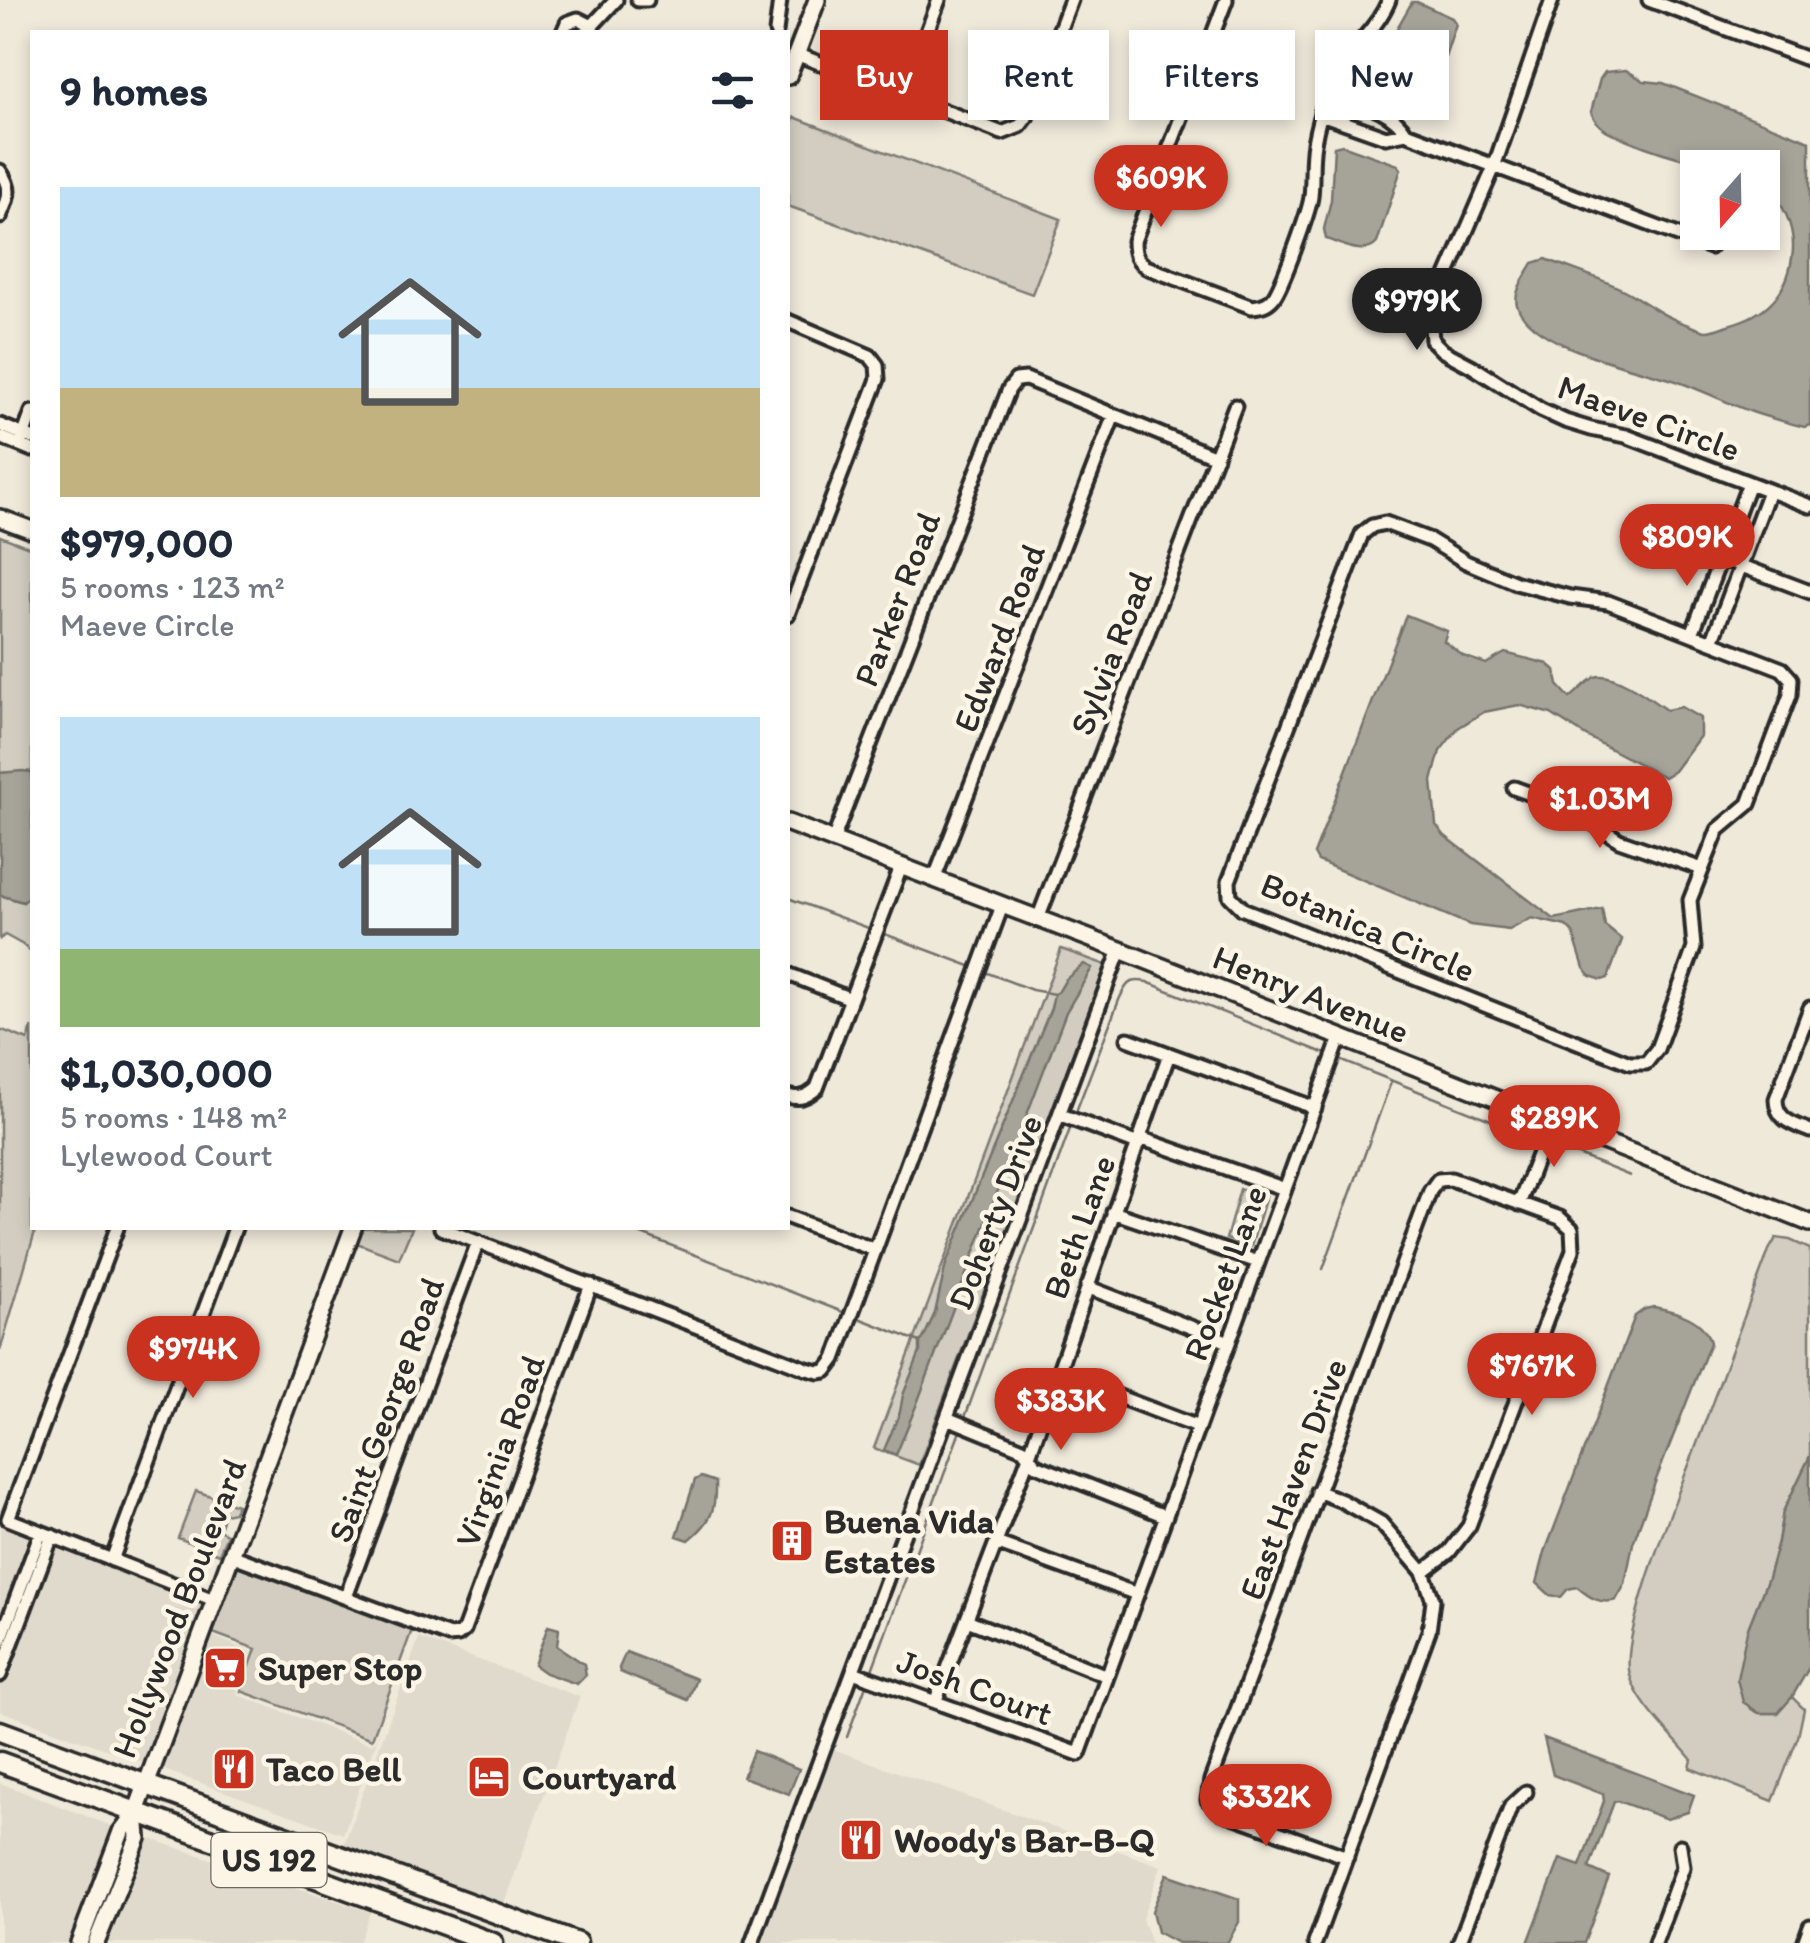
<!DOCTYPE html>
<html lang="en">
<head>
<meta charset="utf-8">
<style>
  :root { --surface:#fff; --page:#f6f6f7; --text:#1f2937; --muted:#747a83; --accent:#c8321e }
  body { margin:0; font-family:Itim,sans-serif; background:var(--page); color:var(--text); height:100vh; display:flex; flex-direction:column; font-size:38px; white-space:nowrap }
  * { box-sizing:border-box; margin:0 }
  p { font-size:32px; color:var(--muted) }
  .icon { flex:none; width:55px; height:55px; fill:none; stroke:currentColor; stroke-width:2; stroke-linecap:round; stroke-linejoin:round }
  .map { position:relative; flex:1; overflow:hidden }
  .details { position:absolute; left:30px; top:30px; width:760px; height:1200px; display:flex; flex-direction:column; background:var(--surface); border-radius:0px; box-shadow:0 5px 15px #0003 }
  .details>* { flex:none }
  .banner { position:absolute; left:820px; top:30px; width:840px; height:90px; display:flex; gap:20px }
  .needle { width:65px; rotate:200deg }
  .fabs { position:absolute; left:1680px; top:150px; display:grid; gap:20px }
  .fabs a { display:grid; place-items:center; width:100px; height:100px; border-radius:0px; background:var(--surface); box-shadow:0 5px 15px #0003; font-size:50px }
  .price { position:absolute; translate:-50% -85px; padding:0 22px; border-radius:35px; background:var(--accent); color:#fff; font-size:32px; line-height:65px; filter:drop-shadow(0 2px 5px #0008) }
  .price::after { content:''; position:absolute; left:50%; top:60px; width:30px; height:22px; margin-left:-15px; background:inherit; clip-path:polygon(0 0,100% 0,50% 100%) }
  .price.on { background:#222; color:#fff }
  ul { padding:0; list-style:none }
  li { display:grid; align-content:center; gap:20px; height:530px; padding:0 30px }
  li span { display:grid; place-items:center; height:310px; border-radius:0px; color:#555 }
  li>.icon { margin-inline-start:auto }
  span .icon { width:180px; height:180px; fill:#fffc; stroke-width:1 }
  li b { font-size:42px }
  h2 { display:flex; justify-content:space-between; align-items:center; height:120px; padding:0 30px; font-size:42px }
  .chip { padding:0 35px; border-radius:0px; background:var(--surface); box-shadow:0 5px 15px #0003; font-size:35px; line-height:90px }
  .chip.on { background:var(--accent); color:#fff }
  .map>svg:first-child { display:block }
</style>
</head>
<body>
<div class="map">
<svg width="1810" height="1943" viewBox="0 0 1810 1943">
  <rect width="100%" height="100%" fill="#efe9da"/>
  <filter id="ink" filterUnits="userSpaceOnUse"><feTurbulence type="fractalNoise" baseFrequency=".01" numOctaves="2"/><feDisplacementMap in="SourceGraphic" scale="20" xChannelSelector="R" yChannelSelector="G"/><feConvolveMatrix kernelMatrix="1 2 1 2 8 2 1 2 1" color-interpolation-filters="sRGB"/></filter>
  <g filter="url(#ink)">
    <path fill="#e0dacc" d="M0 1518 115 1564 206 1607 147 1764 0 1711Z
      M209 1634 251 1652 237 1690 238 1695 370 1744 375 1742 381 1729 343 1834 156 1767Z
      M419 1638 580 1697 504 1903 344 1844Z
      M833 1749 1161 1866 1142 1919 1151 1943H762Z
      M0 1783 112 1826 370 1912 359 1943H0Z"/>
    <path fill="#d2cdc0" stroke="#7e7c76" stroke-width="2.5" d="M794 117 1061 219 1032 294 788 206V133Z
      M0 536 32 548V772L0 773Z
      M32 894V953L23 945 5 935 0 939V895L23 902Z
      M1061 949 1106 965 919 1465 874 1448Z
      M32 1027V1228H36L0 1351V1029L28 1040Z
      M1240 1189 1266 1196 1251 1247 1226 1239Z
      M360 1228H412L399 1259 354 1242Z
      M1776 1238 1790 1240 1810 1249V1456L1783 1512 1778 1541 1768 1578 1747 1631 1751 1709 1759 1713H1778L1792 1697 1804 1709 1798 1737 1773 1801 1690 1768 1692 1760C1673 1736 1637 1704 1630 1675 1619 1637 1676 1499 1692 1457 1717 1388 1743 1319 1769 1250Z
      M196 1491 237 1505 234 1512 224 1514 219 1530 227 1534 219 1554 178 1538Z
      M238 1566 412 1630 372 1739 241 1691 256 1649 213 1633Z"/>
    <path fill="#a6a399" stroke="#75736d" stroke-width="2.5" d="M1412 2H1417L1452 18 1456 24 1433 94 1428 100 1418 101 1363 82 1361 77 1392 37Z
      M1626 70 1644 81 1663 83 1810 141V425L1804 427C1786 422 1769 418 1752 412 1725 402 1700 389 1673 380 1636 368 1530 347 1517 305 1513 291 1527 274 1533 263L1546 259C1573 270 1605 279 1631 294 1654 308 1664 317 1691 326 1692 327 1705 331 1706 331 1713 331 1722 327 1728 325 1764 316 1787 295 1792 258 1797 230 1783 200 1763 183L1762 168C1713 168 1674 159 1628 140 1612 133 1598 130 1591 112L1600 79 1605 72Z
      M1342 145 1398 165 1401 169 1377 243C1365 257 1342 244 1326 239L1324 229 1331 200 1334 147Z
      M1406 615 1447 631 1444 641 1463 656 1486 664 1505 653 1548 664 1555 670 1558 685 1570 698C1578 692 1586 682 1595 677 1612 670 1652 700 1666 710L1681 707 1700 718V736L1674 771 1664 777 1586 736 1551 714 1519 705 1484 712 1458 728 1440 751 1432 781 1436 825 1445 836 1554 919 1602 909 1605 926 1622 940 1608 978 1602 980 1590 976 1584 968 1573 933 1566 926 1532 918 1509 930 1470 925 1318 861 1314 854Z
      M22 771 32 772V894L23 902 0 895V773Z
      M1084 964 1092 968 1066 1012 916 1406 896 1455 884 1450 900 1412 903 1395 920 1352V1342L923 1339 935 1313 946 1264 1051 1008 1054 994 1059 991 1066 979Z
      M1654 1307C1675 1311 1706 1319 1710 1343L1657 1477 1633 1543 1625 1584 1616 1600C1600 1605 1589 1597 1577 1587L1568 1589 1561 1597 1550 1595 1537 1583 1545 1552 1635 1316 1645 1309Z
      M1810 1456V1666L1792 1697 1778 1713H1759L1743 1702 1737 1679 1747 1631 1768 1578 1778 1542 1783 1512Z
      M701 1477 715 1482C716 1511 711 1522 689 1540L677 1536 695 1480Z
      M548 1626 559 1629 557 1646 584 1664 586 1675 577 1684 545 1673 534 1665Z
      M626 1652 696 1679 688 1700 620 1672 619 1668Z
      M1544 1738 1694 1795 1688 1812 1667 1819 1618 1801 1614 1802 1589 1868 1609 1877 1584 1943H1528L1560 1859 1580 1866 1604 1801 1603 1794 1553 1775Z
      M753 1751 799 1769 789 1794 743 1777Z
      M1167 1874 1239 1899V1922L1227 1943H1178L1157 1932 1152 1911Z"/>
    <g fill="none" stroke-linecap="round" stroke-linejoin="round">
      <path stroke="#75736d" stroke-width="2.5" d="M788 898 871 929
        M882 933 973 967
        M985 972 1032 990 1054 994
        M1340 1060 1536 1138
        M1077 1109 1119 1000C1126 985 1128 978 1147 982L1326 1054
        M1551 1144 1630 1176
        M626 1228 848 1314
        M1323 1269 1391 1082
        M856 1317 920 1342
        M964 1420 1071 1126
        M872 1670 960 1431
        M847 1737 866 1685"/>
      <defs>
        <path id="street" d="M638 0H647
          M1226 0 1134 241C1134 254 1136 259 1146 267L1252 307C1261 306 1267 305 1273 298 1282 287 1309 212 1311 197 1313 179 1311 160 1314 143 1319 115 1328 87 1344 63 1359 41 1379 25 1389 0
          M1552 0 1494 167 1444 283 1431 328 1432 340 1443 351 1473 367 1541 410 1565 421 1591 429 1626 436 1810 506
          M1649 0 1810 60
          M590 28 616 0
          M563 32 567 23 578 19 588 24 592 32
          M776 32 780 0
          M796 54 1002 133 1020 126 1026 118 1071 0
          M1330 91C1356 101 1391 108 1406 133
          M903 95 939 0
          M1321 114 1386 137 1406 133 1710 247
          M0 171C13 190 8 197 0 217
          M788 321 870 356 877 365 878 379 788 614
          M0 425 32 438
          M0 437 32 450
          M20 445 32 412
          M1385 523 1430 540 1466 562 1516 583 1570 597 1608 602 1782 669 1791 679 1790 695 1749 804 1718 830 1690 900 1694 948 1657 1049 1646 1063H1630L1243 909 1230 896 1229 881 1362 534 1372 526Z
          M1721 558 1810 592
          M1692 634 1749 483
          M1712 642 1769 491
          M1514 788 1574 810 1619 840 1702 869
          M833 840 1009 389 1016 380 1026 379 1216 457
          M934 880 1114 415
          M1038 919 1235 406
          M788 974 851 999
          M1810 1008 1776 1099C1776 1120 1793 1124 1810 1131
          M1128 1039 1315 1108
          M788 1096C800 1100 808 1096 817 1088L901 867
          M1061 1115 1138 1144
          M1140 1138 1285 1189
          M1519 1204 1551 1122
          M1113 1212 1258 1262
          M788 1217 875 1250
          M117 1228 8 1519 214 1600
          M441 1228 807 1369 819 1372 826 1371 835 1359 1002 906
          M1087 1287 1229 1342
          M1056 1373 1198 1427
          M947 1418 1023 1449 1036 1465 1165 1516
          M996 1543 1137 1594
          M231 1555 449 1636 458 1635 464 1630 591 1285
          M112 1560 235 1228
          M346 1597 478 1242
          M967 1620 1107 1676
          M0 1642 41 1532
          M853 1672 1079 1754 1340 1038
          M0 1675 52 1536
          M936 1700 1029 1456 1169 1054
          M1347 1857 1222 1812 1208 1800 1211 1780 1430 1191 1438 1180 1451 1179 1560 1218 1572 1229 1573 1250 1469 1526 1449 1552 1423 1572
          M752 1943 1120 950
          M1315 1943 1429 1631 1433 1600 1423 1572 1381 1523 1342 1501 1317 1491
          M1459 1943 1511 1806 1526 1792
          M1655 1943 1683 1867 1680 1846
          M1804 1943 1810 1926"/>
        <path id="secondary" d="M788 76 817 0
          M0 518 32 530
          M788 823 1120 950 1810 1223
          M79 1943 121 1832 136 1812 353 1228
          M96 1943 138 1838 136 1812"/>
        <path id="primary" d="M0 1731 577 1943
          M0 1762 493 1943"/>
      </defs>
      <use href="#street" stroke="#2b2b2b" stroke-width="19"/>
      <use href="#secondary" stroke="#2b2b2b" stroke-width="22"/>
      <use href="#primary" stroke="#2b2b2b" stroke-width="25"/>
      <use href="#street" stroke="#fcf5e5" stroke-width="11"/>
      <use href="#secondary" stroke="#fcf5e5" stroke-width="15"/>
      <use href="#primary" stroke="#fcf5e5" stroke-width="18"/>
    </g>
  </g>
  <defs>
    <symbol id="building-square" viewBox="-11 -11 22 22"><rect x="-9" y="-9" width="18" height="18" rx="4" fill="#c8321e" stroke="#fcf5e5"/><path d="M-4-6H4V6H1V3H-1V6H-4ZM-2.5-4.3h1.7v1.8h-1.7ZM.8-4.3h1.7v1.8H.8ZM-2.5-1h1.7V.8h-1.7ZM.8-1h1.7V.8H.8Z" fill="#fff"/></symbol>
    <symbol id="supermarket-square" viewBox="-11 -11 22 22"><rect x="-9" y="-9" width="18" height="18" rx="4" fill="#c8321e" stroke="#fcf5e5"/><path d="M-6-5.5h2.5l.6 2H6L4.5 2H-2.5L-4.4-4H-6ZM-1.5 3.2a1.3 1.3 0 1 0 .1 0ZM3 3.2a1.3 1.3 0 1 0 .1 0Z" fill="#fff"/></symbol>
    <symbol id="restaurant-square" viewBox="-11 -11 22 22"><rect x="-9" y="-9" width="18" height="18" rx="4" fill="#c8321e" stroke="#fcf5e5"/><path d="M-5-6h1v4h1v-4h1v4h1v-4h1v5L-1.5 .5V6h-2V.5L-5-1ZM5-6V6H3V1.5H1.5Q1.5-4 5-6Z" fill="#fff"/></symbol>
    <symbol id="hotel-square" viewBox="-11 -11 22 22"><rect x="-9" y="-9" width="18" height="18" rx="4" fill="#c8321e" stroke="#fcf5e5"/><path d="M-6-4.5h1.5V1H6V5H4.5V3h-9V5H-6ZM-4 0a1.8 1.8 0 1 1 3.6 0ZM.5 0V-2.5h3Q6-2.5 6 0Z" fill="#fff"/></symbol>
  </defs>
  <g fill-rule="evenodd">
    <use href="#building-square" x="767" y="1516" width="50" height="50"/>
    <use href="#supermarket-square" x="200" y="1643" width="50" height="50"/>
    <use href="#restaurant-square" x="209" y="1744" width="50" height="50"/>
    <use href="#hotel-square" x="464" y="1752" width="50" height="50"/>
    <use href="#restaurant-square" x="836" y="1815" width="50" height="50"/>
  </g>
  <g text-anchor="middle" dominant-baseline="central" stroke-width="9" stroke-linejoin="round" paint-order="stroke">
    <rect fill="#fcf5e5" stroke="#6a6863" stroke-width="2.5" x="211.5" y="1833" width="115" height="54" rx="8"/>
    <g font-size="32" font-weight="bold" fill="#2b2b2b">
      <text x="269" y="1860">US 192</text>
    </g>
    <g font-size="35" fill="#2b2b2b" stroke="#fcf5e5">
      <text transform="translate(1649 418) rotate(20)">Maeve Circle</text>
      <text transform="translate(897 599) rotate(-69)">Parker Road</text>
      <text transform="translate(999 638) rotate(-69)">Edward Road</text>
      <text transform="translate(1111 653) rotate(-69)">Sylvia Road</text>
      <text transform="translate(1368 927) rotate(23)">Botanica Circle</text>
      <text transform="translate(1311 994) rotate(22)">Henry Avenue</text>
      <text transform="translate(995 1212) rotate(-69)">Doherty Drive</text>
      <text transform="translate(1079 1227) rotate(-70)">Beth Lane</text>
      <text transform="translate(1225 1273) rotate(-70)">Rocket Lane</text>
      <text transform="translate(386 1410) rotate(-70)">Saint George Road</text>
      <text transform="translate(500 1451) rotate(-70)">Virginia Road</text>
      <text transform="translate(1293 1479) rotate(-70)">East Haven Drive</text>
      <text transform="translate(179 1608) rotate(-69)">Hollywood Boulevard</text>
      <text transform="translate(975 1687) rotate(20)">Josh Court</text>
    </g>
    <g font-size="35" font-weight="bold" fill="#2b2b2b" stroke="#fcf5e5" text-anchor="start">
      <text x="824" y="1521">Buena Vida<tspan x="824" dy="40">Estates</tspan></text>
      <text x="258" y="1668">Super Stop</text>
      <text x="266" y="1769">Taco Bell</text>
      <text x="522" y="1777">Courtyard</text>
      <text x="894" y="1840">Woody's Bar-B-Q</text>
    </g>
  </g>
</svg>
<div class="fabs">
<a><svg class="needle" viewBox="-14 -14 28 28"><path d="M0-13l5 13h-10z" fill="#e53935"/><path d="M0 13l5-13h-10z" fill="#747a83"/></svg></a>
</div>
<b class="price" style="left:1161px;top:230px">$609K</b>
<b class="price on" style="left:1417px;top:353px">$979K</b>
<b class="price" style="left:1687px;top:589px">$809K</b>
<b class="price" style="left:1600px;top:851px">$1.03M</b>
<b class="price" style="left:1554px;top:1170px">$289K</b>
<b class="price" style="left:193px;top:1401px">$974K</b>
<b class="price" style="left:1532px;top:1418px">$767K</b>
<b class="price" style="left:1061px;top:1453px">$383K</b>
<b class="price" style="left:1266px;top:1849px">$332K</b>
<div class="banner">
<a class="chip on">Buy</a>
<a class="chip">Rent</a>
<a class="chip">Filters</a>
<a class="chip">New</a>
</div>
<section class="details">
<h2>9 homes<svg class="icon" aria-label="filters" viewBox="0 0 24 24"><path d="M4 7h16M4 17h16"/><circle cx="9" cy="7" r="2"/><circle cx="15" cy="17" r="2"/></svg></h2>
<ul>
<li><span style="background:linear-gradient(#bfe0f5 65%,#c2b280 0)"><svg class="icon" aria-label="home" viewBox="0 0 24 24"><path d="M3 11l9-7 9 7M6 9v11h12V9"/></svg></span><div><b>$979,000</b><p>5 rooms · 123 m²</p><p>Maeve Circle</p></div></li>
<li><span style="background:linear-gradient(#bfe0f5 75%,#8fb573 0)"><svg class="icon" aria-label="home" viewBox="0 0 24 24"><path d="M3 11l9-7 9 7M6 9v11h12V9"/></svg></span><div><b>$1,030,000</b><p>5 rooms · 148 m²</p><p>Lylewood Court</p></div></li>
</ul>
</section>
</div>
</body>
</html>
